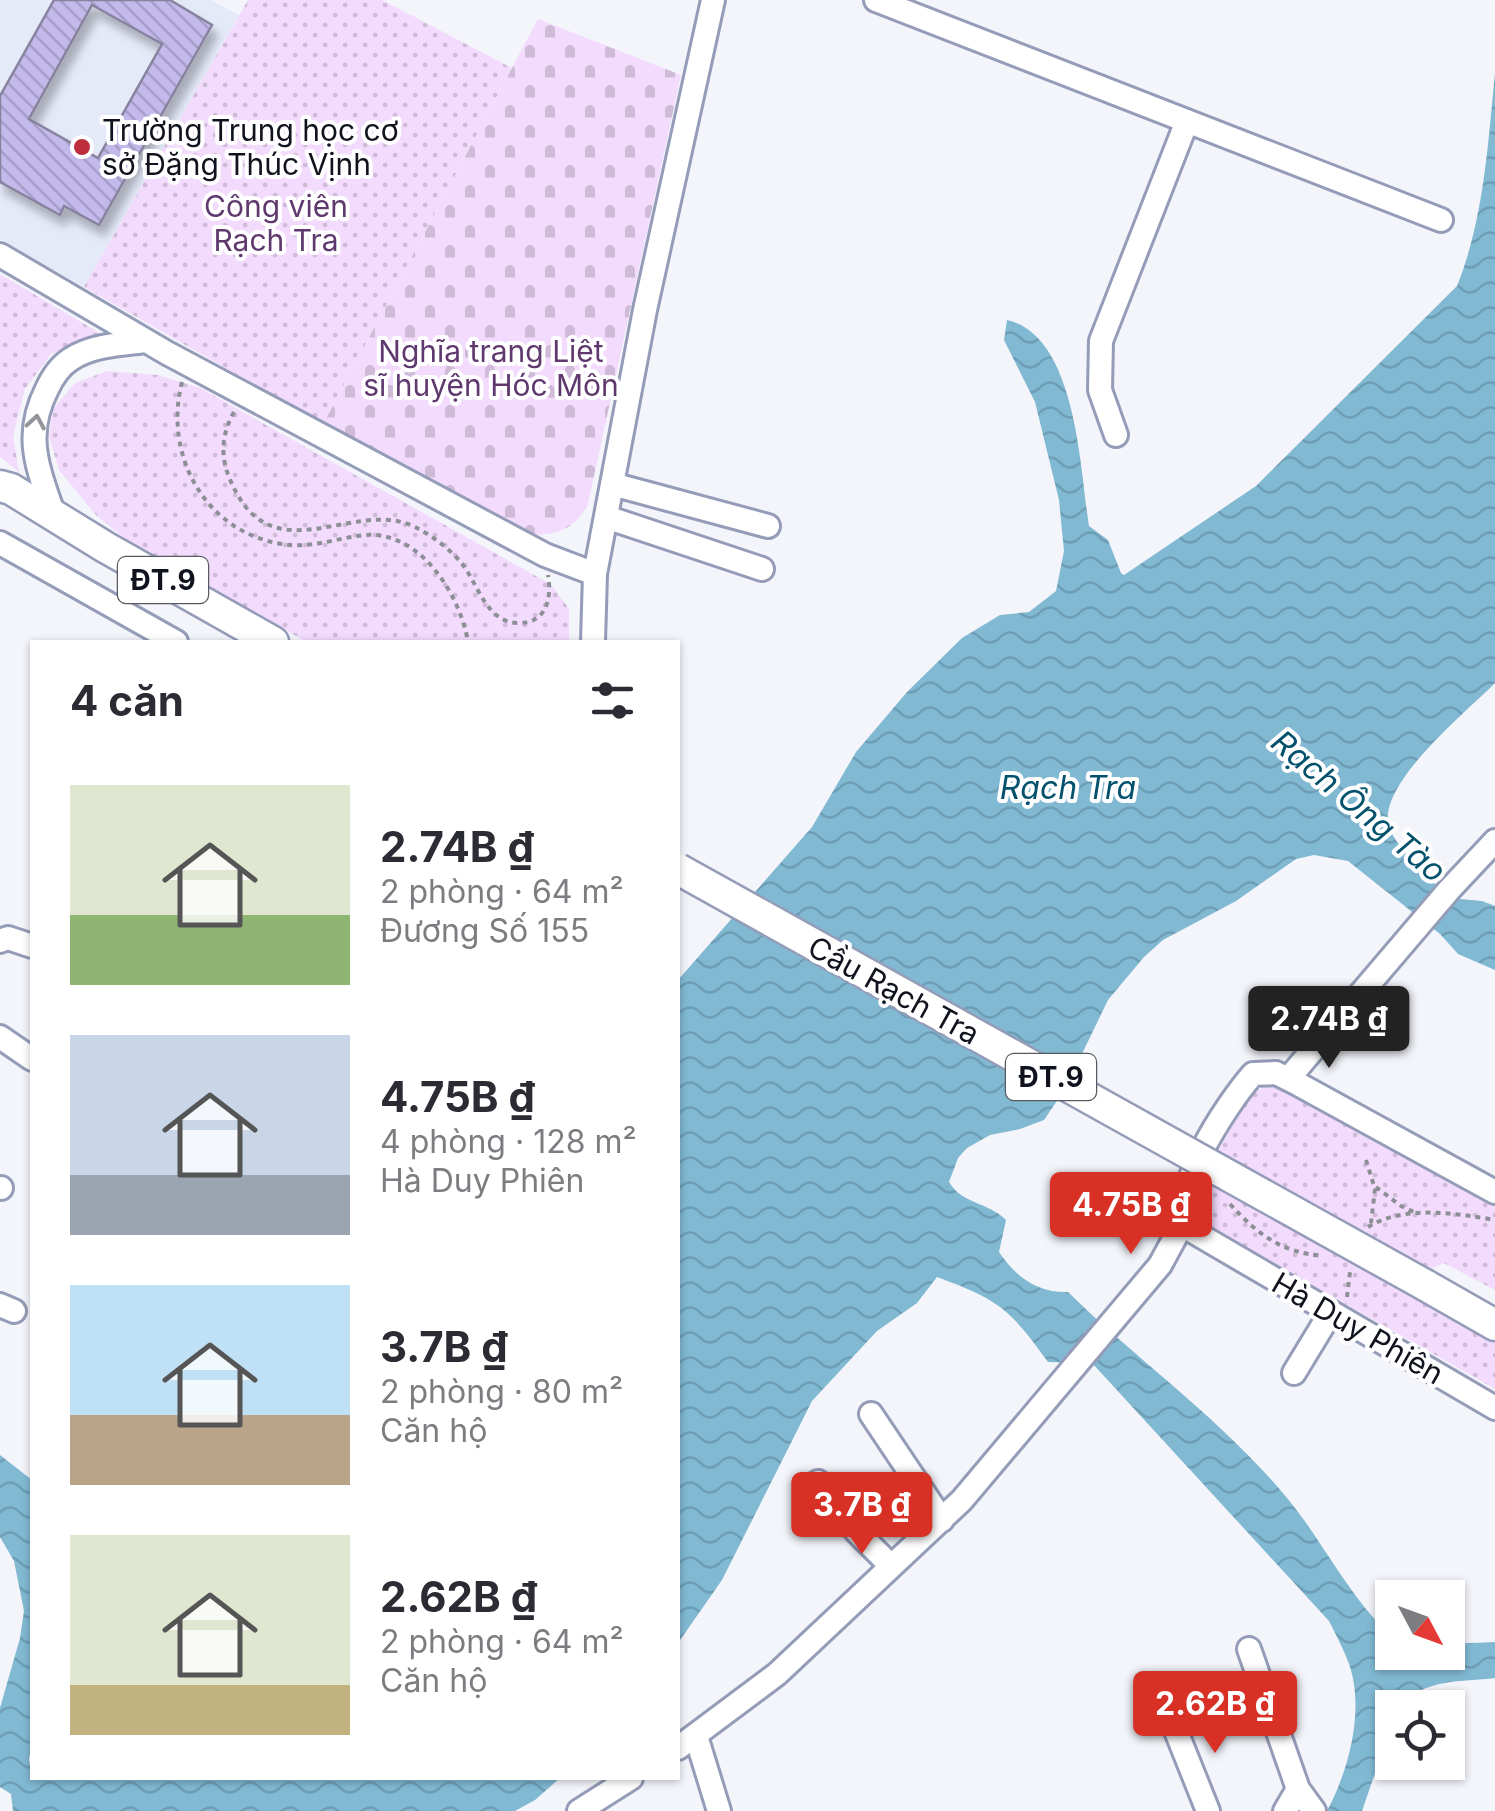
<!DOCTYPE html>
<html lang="vi">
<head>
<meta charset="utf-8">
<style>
  :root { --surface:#fff; --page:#f2f2f3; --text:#2b2b33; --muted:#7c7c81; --accent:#d93025 }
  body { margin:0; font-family:Inter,sans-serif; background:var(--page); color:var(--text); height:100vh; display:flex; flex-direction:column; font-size:38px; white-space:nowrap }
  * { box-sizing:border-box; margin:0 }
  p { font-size:32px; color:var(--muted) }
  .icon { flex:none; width:55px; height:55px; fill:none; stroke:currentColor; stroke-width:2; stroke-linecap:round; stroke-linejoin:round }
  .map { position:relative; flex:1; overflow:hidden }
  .details { position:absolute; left:30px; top:640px; width:650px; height:1140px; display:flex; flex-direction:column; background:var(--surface); border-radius:0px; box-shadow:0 2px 8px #0004 }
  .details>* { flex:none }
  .needle { width:65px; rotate:131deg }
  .tools { position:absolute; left:1375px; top:1580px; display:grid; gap:20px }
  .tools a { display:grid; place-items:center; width:90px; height:90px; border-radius:0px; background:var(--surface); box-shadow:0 2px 8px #0004; font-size:50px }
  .price { position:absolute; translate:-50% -85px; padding:0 22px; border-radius:10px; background:var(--accent); color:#fff; font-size:32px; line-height:65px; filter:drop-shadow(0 2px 5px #0008) }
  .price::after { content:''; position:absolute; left:50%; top:60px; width:30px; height:22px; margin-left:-15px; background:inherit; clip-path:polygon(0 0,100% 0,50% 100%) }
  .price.active { background:#222; color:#fff }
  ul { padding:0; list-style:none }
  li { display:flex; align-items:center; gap:30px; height:250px; padding:0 40px }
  li span { display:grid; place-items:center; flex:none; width:280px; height:200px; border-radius:0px; color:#555 }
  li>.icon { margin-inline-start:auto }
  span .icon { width:120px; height:120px; fill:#fffc; stroke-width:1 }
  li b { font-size:42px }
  h2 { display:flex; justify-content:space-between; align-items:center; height:120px; padding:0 40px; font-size:42px }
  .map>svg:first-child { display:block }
</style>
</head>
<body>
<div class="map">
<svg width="1495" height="1811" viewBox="0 0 1495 1811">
  <defs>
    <pattern id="cemetery-stones" width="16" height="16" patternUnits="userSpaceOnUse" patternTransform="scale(2.5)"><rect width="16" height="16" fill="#f3dbfd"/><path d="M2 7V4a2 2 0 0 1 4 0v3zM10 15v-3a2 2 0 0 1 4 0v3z" fill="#cfbbd8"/></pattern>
    <pattern id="park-dots" width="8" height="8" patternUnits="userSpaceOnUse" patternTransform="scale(2.5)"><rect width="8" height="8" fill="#f3dbfd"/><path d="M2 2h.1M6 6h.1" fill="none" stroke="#cfbbd8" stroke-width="1.8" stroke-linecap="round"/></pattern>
    <pattern id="water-waves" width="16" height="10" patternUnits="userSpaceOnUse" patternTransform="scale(2.5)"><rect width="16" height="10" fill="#81b9d3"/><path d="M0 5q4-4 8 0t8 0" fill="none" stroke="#6e9eb5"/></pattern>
    <pattern id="building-back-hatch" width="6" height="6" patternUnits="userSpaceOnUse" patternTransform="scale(2.5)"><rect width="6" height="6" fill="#c3b9eb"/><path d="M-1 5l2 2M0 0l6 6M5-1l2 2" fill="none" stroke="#a69ec9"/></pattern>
    <filter id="shadow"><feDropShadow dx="5.5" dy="10" stdDeviation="5" flood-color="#0004"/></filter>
  </defs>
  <rect width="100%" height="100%" fill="#f3f5fb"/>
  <path fill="#e5eaf9" d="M0 0H211L239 15 84 287 0 239Z"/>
  <path fill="url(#cemetery-stones)" d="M538 19 681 75 588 504C575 530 554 537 527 534L323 424Z"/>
  <path fill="url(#park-dots)" d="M248 0H382L512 68 323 424 84 287Z
    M0 274 103 335 51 354 25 389 13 436 19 472 0 457Z
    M107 371 158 375 200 388 552 585 569 609V642H307L135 547 96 515 59 470 49 436 53 409 75 383Z
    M1268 1085 1290 1090 1495 1207V1290L1444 1263 1422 1272 1424 1301 1495 1342V1389L1214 1229 1199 1212 1197 1195 1241 1106 1251 1094Z"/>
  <path fill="url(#water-waves)" d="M1495 73V683C1468 711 1376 784 1389 827 1396 848 1434 881 1449 898L1482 901 1495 906V970L1458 954 1440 934 1348 861 1314 855 1296 859 1236 901 1163 940 1144 957 1108 1000 1065 1089 1044 1120 1020 1129 990 1135 967 1148 958 1158 949 1182C962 1204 988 1202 1006 1220L999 1252C1016 1277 1037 1293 1068 1292 1146 1369 1238 1430 1304 1520 1321 1543 1370 1625 1392 1633V1652H1448V1644L1495 1642V1678C1463 1682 1422 1678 1401 1707L1392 1708V1724L1362 1811H1327C1349 1770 1365 1709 1349 1664 1344 1650 1336 1635 1329 1621L1092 1363 1048 1362C1009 1308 999 1300 937 1277L917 1303 877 1331 812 1401 722 1580 678 1643V980L812 827 856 752 907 692 962 638 1000 615 1029 612 1056 591 1064 551 1059 500 1035 402 1004 340 1007 320C1077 336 1080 470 1089 526L1108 540 1121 573 1124 575 1256 486 1457 286C1484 219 1488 143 1495 73Z
    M0 1455 32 1480V1741L29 1759 32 1778H560L535 1800 515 1811H13L11 1794 0 1787V1708L20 1638 24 1611 14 1561 0 1537Z"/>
  <path fill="url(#building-back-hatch)" stroke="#87829d" stroke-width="2.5" fill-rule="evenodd" filter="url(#shadow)" d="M54 0H170L212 25 99 225 64 206 60 215 0 182V96ZM92 5 162 44 98 158 29 119Z"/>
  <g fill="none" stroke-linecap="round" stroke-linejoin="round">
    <defs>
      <path id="minor" d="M876 0 1441 220
        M0 255 167 353 545 555 595 574 593 642
        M1116 435 1100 390 1101 341 1187 121
        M612 484 768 526
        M54 516C38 468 23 436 47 389 52 378 60 366 71 359 92 345 122 344 146 341
        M606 517 762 569
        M0 543 176 642
        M595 574 645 310 713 0
        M0 941 8 938 32 946
        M0 1037 32 1059
        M1288 1079 1449 890 1495 841
        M0 1188H1
        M1495 1192 1298 1084 1276 1073 1253 1074C1229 1101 1160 1201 1194 1232L1495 1408
        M0 1305 14 1311
        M1294 1373 1331 1312
        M871 1414 942 1520
        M818 1482 856 1531 891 1566
        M1249 1649 1298 1789 1314 1811
        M1172 1721 1208 1811
        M696 1736 719 1811
        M678 1748 777 1674 962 1500 1160 1265 1185 1219
        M579 1811 631 1778
        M1285 1811 1298 1789"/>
      <path id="major" d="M0 486 11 489 105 547 273 642
        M1425 1285 1495 1325"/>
    </defs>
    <use href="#minor" stroke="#949cb8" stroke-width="28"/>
    <use href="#major" stroke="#949cb8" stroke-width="35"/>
    <path stroke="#8d8f97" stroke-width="4" stroke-dasharray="5 5" stroke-linecap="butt" d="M182 382C163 455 205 532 282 544 310 549 337 538 365 535 421 531 460 595 468 642
      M234 412C222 433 220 455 229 477 270 580 353 496 415 527 433 536 451 550 463 565 478 585 487 622 517 623 547 624 552 598 548 575
      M1366 1160 1375 1189 1371 1223
      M1376 1187 1401 1206 1418 1214
      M1230 1204C1258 1235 1281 1252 1323 1256
      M1368 1227C1403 1205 1456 1213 1495 1220
      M1347 1297 1350 1272"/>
    <use href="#minor" stroke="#fff" stroke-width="22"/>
    <use href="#major" stroke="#fff" stroke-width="30"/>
    <defs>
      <path id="major-bridge" d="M678 869 1425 1285"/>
    </defs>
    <use href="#major-bridge" stroke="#949cb8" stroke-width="35" stroke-linecap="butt"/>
    <use href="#major-bridge" stroke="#fff" stroke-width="30"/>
  </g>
  <defs><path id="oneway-chevron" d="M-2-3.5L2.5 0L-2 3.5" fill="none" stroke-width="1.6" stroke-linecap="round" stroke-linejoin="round" transform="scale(2.5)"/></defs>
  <use stroke="#939599" href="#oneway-chevron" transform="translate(36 422) rotate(-80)"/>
  <circle fill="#bd2d3c" stroke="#fff" stroke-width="4" cx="82" cy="147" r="10"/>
  <g text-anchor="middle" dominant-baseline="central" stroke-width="8" stroke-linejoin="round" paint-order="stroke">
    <g fill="#fff" stroke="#585a61" stroke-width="2.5">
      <rect x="118" y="557" width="90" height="46" rx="8"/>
      <rect x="1006" y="1054" width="90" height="46" rx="8"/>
    </g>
    <g font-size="28" font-weight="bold" fill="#10131d">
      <text x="163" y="580">ĐT.9</text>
      <text x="1051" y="1077">ĐT.9</text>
    </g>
    <g font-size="30" fill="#10131d" stroke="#fff" text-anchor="start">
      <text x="102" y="130">Trường Trung học cơ<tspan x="102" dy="34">sở Đặng Thúc Vịnh</tspan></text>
    </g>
    <g font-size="30" fill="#5f386e" stroke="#fff">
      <text x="276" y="206">Công viên<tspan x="276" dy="34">Rạch Tra</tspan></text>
      <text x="491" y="351">Nghĩa trang Liệt<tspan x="491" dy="34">sĩ huyện Hóc Môn</tspan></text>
    </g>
    <g font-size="30" fill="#10131d" stroke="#fff">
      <text transform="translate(894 990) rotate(29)">Cầu Rạch Tra</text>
      <text transform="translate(1358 1328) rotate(30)">Hà Duy Phiên</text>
    </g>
    <g font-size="32" font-style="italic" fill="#03516c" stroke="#fff">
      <text x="1068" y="787">Rạch Tra</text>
      <text transform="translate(1359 806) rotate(40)">Rạch Ông Tào</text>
    </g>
  </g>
</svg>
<div class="tools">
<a><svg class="needle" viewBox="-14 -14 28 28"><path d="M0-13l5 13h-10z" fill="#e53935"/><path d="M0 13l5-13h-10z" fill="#7c7c81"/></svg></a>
<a><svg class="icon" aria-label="locate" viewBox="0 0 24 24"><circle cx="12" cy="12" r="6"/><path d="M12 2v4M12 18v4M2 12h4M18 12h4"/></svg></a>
</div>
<b class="price active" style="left:1329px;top:1071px">2.74B ₫</b>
<b class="price" style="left:1131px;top:1257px">4.75B ₫</b>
<b class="price" style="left:862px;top:1557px">3.7B ₫</b>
<b class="price" style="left:1215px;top:1756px">2.62B ₫</b>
<section class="details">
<h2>4 căn<svg class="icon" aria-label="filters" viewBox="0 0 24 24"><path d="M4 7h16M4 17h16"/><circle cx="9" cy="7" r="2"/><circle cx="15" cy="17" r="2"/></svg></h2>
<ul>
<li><span style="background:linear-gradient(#dfe7d0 65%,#8fb573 0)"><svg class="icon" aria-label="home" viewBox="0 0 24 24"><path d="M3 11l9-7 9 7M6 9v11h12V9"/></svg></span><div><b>2.74B ₫</b><p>2 phòng · 64 m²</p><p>Đương Số 155</p></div></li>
<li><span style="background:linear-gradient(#c9d6e8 70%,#9aa5b1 0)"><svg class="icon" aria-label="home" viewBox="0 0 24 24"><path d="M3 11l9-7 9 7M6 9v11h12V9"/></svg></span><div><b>4.75B ₫</b><p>4 phòng · 128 m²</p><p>Hà Duy Phiên</p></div></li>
<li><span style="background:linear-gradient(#bfe0f5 65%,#b9a48a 0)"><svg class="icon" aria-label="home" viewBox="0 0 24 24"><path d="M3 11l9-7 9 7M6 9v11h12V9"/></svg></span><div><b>3.7B ₫</b><p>2 phòng · 80 m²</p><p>Căn hộ</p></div></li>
<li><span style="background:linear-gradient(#dfe7d0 75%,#c2b280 0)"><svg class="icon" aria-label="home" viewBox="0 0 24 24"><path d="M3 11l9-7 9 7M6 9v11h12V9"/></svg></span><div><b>2.62B ₫</b><p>2 phòng · 64 m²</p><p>Căn hộ</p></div></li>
</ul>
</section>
</div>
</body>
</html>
